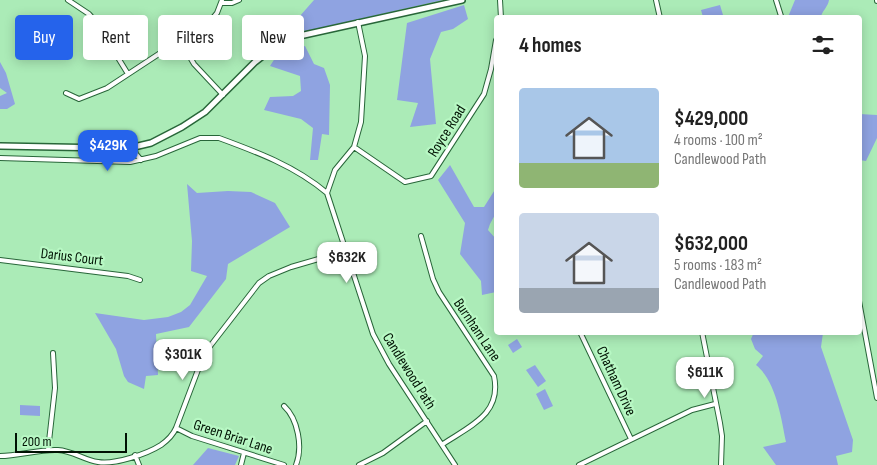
<!DOCTYPE html>
<html lang="en">
<head>
<meta charset="utf-8">
<style>
  :root { --surface:#fff; --page:#f2f2f2; --text:#222; --muted:#767676; --accent:#2563eb }
  body { margin:0; font-family:"Sofia Sans Condensed",sans-serif; background:var(--page); color:var(--text); height:100vh; display:flex; flex-direction:column; font-size:19px; white-space:nowrap }
  * { box-sizing:border-box; margin:0 }
  p { font-size:16px; color:var(--muted) }
  .icon { flex:none; width:28px; height:28px; fill:none; stroke:currentColor; stroke-width:2; stroke-linecap:round; stroke-linejoin:round }
  .map { position:relative; flex:1; overflow:hidden }
  .drawer { position:absolute; left:494px; top:15px; width:368px; height:320px; display:flex; flex-direction:column; background:var(--surface); border-radius:5px; box-shadow:0 2px 12px #0003 }
  .drawer>* { flex:none }
  .hud { position:absolute; left:15px; top:15px; width:404px; height:45px; display:flex; gap:10px }
  .scale { position:absolute; left:15px; bottom:12px; width:112px; box-sizing:border-box; padding-left:5px; border:2px solid #001203; border-top:0; font-size:14px; line-height:18px; white-space:nowrap; color:#001203; -webkit-text-stroke:4px #b8f8c4; paint-order:stroke }
  .price { position:absolute; translate:-50% -42px; padding:0 11px; border-radius:10px; background:#fff; color:#222; font-size:16px; line-height:32px; filter:drop-shadow(0 1px 2px #0008) }
  .price::after { content:''; position:absolute; left:50%; top:30px; width:15px; height:11px; margin-left:-8px; background:inherit; clip-path:polygon(0 0,100% 0,50% 100%) }
  .price.current { background:var(--accent); color:#fff }
  ul { padding:0; list-style:none }
  li { display:flex; align-items:center; gap:15px; height:125px; padding:0 25px }
  li span { display:grid; place-items:center; flex:none; width:140px; height:100px; border-radius:5px; color:#555 }
  li>.icon { margin-inline-start:auto }
  span .icon { width:60px; height:60px; fill:#fffc; stroke-width:1 }
  li b { font-size:21px }
  h2 { display:flex; justify-content:space-between; align-items:center; height:60px; padding:0 25px; font-size:21px }
  .chip { padding:0 18px; border-radius:5px; background:var(--surface); box-shadow:0 2px 12px #0003; font-size:18px; line-height:45px }
  .chip.current { background:var(--accent); color:#fff }
  .map>svg:first-child { display:block }
</style>
</head>
<body>
<div class="map">
<svg width="877" height="465" viewBox="0 0 877 465">
  <rect width="100%" height="100%" fill="#abebb7"/>
  <path fill="#8fa3e1" d="M314 0H443L306 31 298 29 299 17Z
    M795 0H829C828 7 822 11 821 17H788Z
    M464 5 468 19 453 29 441 32 430 59 436 124 410 127 418 103 397 100 407 23Z
    M720 5 723 15 703 17 701 10Z
    M305 46 314 64 324 68 330 85 329 135 322 134 318 160H310L313 128 301 119 264 110 270 97 293 96 301 91 300 76 270 66 279 52Z
    M0 62 6 73 15 104 7 109H0V96L7 93 0 88Z
    M859 114 877 115V138L866 161 859 160Z
    M450 165 474 207H484L496 188V213L490 224 488 230 496 239V292L482 295 481 281 460 254 465 223 438 180Z
    M187 184 197 193 228 191 251 192 275 203 290 227 228 264 226 279 189 327 156 334 158 375 146 376 144 389 128 382 124 376 116 349 95 313 144 320 168 317 181 312 190 305 207 276 191 271 192 241Z
    M754 332 823 333 821 347 853 440 852 452 836 456 838 465H776L763 447 786 442C781 417 776 381 756 365L763 356 755 349 751 339Z
    M517 339 522 347 513 353 508 345Z
    M535 365 546 381 538 387 526 370Z
    M545 389 553 406 544 410 536 394Z
    M20 405 40 406V416L20 415Z
    M208 448 239 456 235 465H193Z"/>
  <g fill="none" stroke-linecap="round" stroke-linejoin="round">
    <defs>
      <path id="minor" d="M68 0 89 14 96 22 128 74
        M500 0 501 18
        M656 0 660 18
        M776 0 781 16
        M877 0V1
        M222 3H232L239 0
        M180 40 194 64 223 95
        M66 93 79 99 107 88 212 19 217 13 222 0
        M134 147 136 154 141 160
        M354 147 405 182 431 176 484 94 491 69 496 40
        M0 158 130 162 156 156 200 138H219C257 152 295 166 327 193L373 334 389 364 455 465
        M327 193 335 170 354 147 361 122 365 56 358 22
        M421 236 433 279 439 292 494 376C502 414 470 426 443 444
        M0 260 128 276 140 280
        M859 301 877 398
        M580 332 631 439
        M702 332 720 423 722 436 721 465
        M284 406C298 419 303 447 296 465
        M176 428 192 436 284 465
        M48 450 55 388 53 353
        M135 455 139 465
        M0 456C19 456 39 449 58 450 73 451 84 460 98 462 114 465 147 454 161 445 168 440 173 435 176 428L204 354 259 283 269 276 291 267 346 251
        M241 465 244 453
        M359 465 383 453 427 421
        M579 465 692 410 715 404"/>
      <path id="secondary" d="M0 146 108 148 134 147 151 143 182 127 205 112 255 62 269 51 284 42 304 35 462 0"/>
    </defs>
    <use href="#minor" stroke="#286639" stroke-width="6"/>
    <use href="#secondary" stroke="#286639" stroke-width="8"/>
    <use href="#minor" stroke="#fff" stroke-width="4"/>
    <use href="#secondary" stroke="#fff" stroke-width="5"/>
  </g>
  <g text-anchor="middle" dominant-baseline="central" stroke-width="4.5" stroke-linejoin="round" paint-order="stroke">
    <g font-size="15" fill="#001203" stroke="#b8f8c4">
      <text transform="translate(447 131) rotate(-58)">Royce Road</text>
      <text transform="translate(72 257) rotate(7)">Darius Court</text>
      <text transform="translate(477 330) rotate(56)">Burnham Lane</text>
      <text transform="translate(409 371) rotate(58)">Candlewood Path</text>
      <text transform="translate(616 381) rotate(65)">Chatham Drive</text>
      <text transform="translate(233 437) rotate(18)">Green Briar Lane</text>
    </g>
  </g>
</svg>
<div class="scale">200 m</div>
<b class="price current" style="left:108px;top:172px">$429K</b>
<b class="price" style="left:347px;top:284px">$632K</b>
<b class="price" style="left:183px;top:381px">$301K</b>
<b class="price" style="left:705px;top:399px">$611K</b>
<div class="hud">
<a class="chip current">Buy</a>
<a class="chip">Rent</a>
<a class="chip">Filters</a>
<a class="chip">New</a>
</div>
<section class="drawer">
<h2>4 homes<svg class="icon" aria-label="filters" viewBox="0 0 24 24"><path d="M4 7h16M4 17h16"/><circle cx="9" cy="7" r="2"/><circle cx="15" cy="17" r="2"/></svg></h2>
<ul>
<li><span style="background:linear-gradient(#a9c7e8 75%,#8fb573 0)"><svg class="icon" aria-label="home" viewBox="0 0 24 24"><path d="M3 11l9-7 9 7M6 9v11h12V9"/></svg></span><div><b>$429,000</b><p>4 rooms · 100 m²</p><p>Candlewood Path</p></div></li>
<li><span style="background:linear-gradient(#c9d6e8 75%,#9aa5b1 0)"><svg class="icon" aria-label="home" viewBox="0 0 24 24"><path d="M3 11l9-7 9 7M6 9v11h12V9"/></svg></span><div><b>$632,000</b><p>5 rooms · 183 m²</p><p>Candlewood Path</p></div></li>
</ul>
</section>
</div>
</body>
</html>
